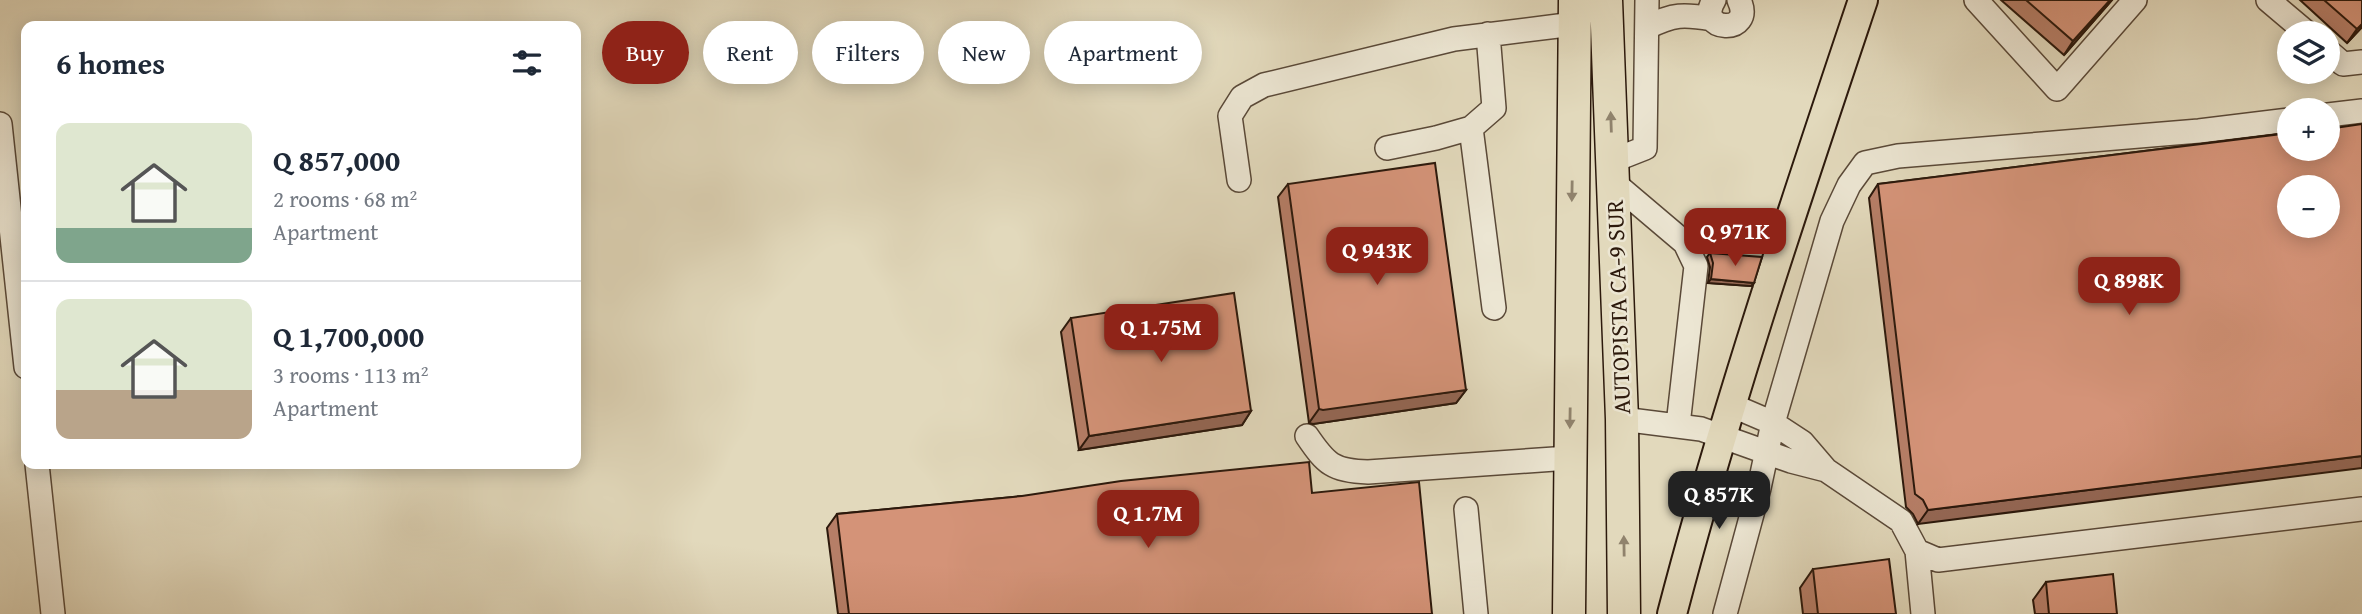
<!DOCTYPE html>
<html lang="en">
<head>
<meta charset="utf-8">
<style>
  :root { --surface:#fff; --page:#f6f6f7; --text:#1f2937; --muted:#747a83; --line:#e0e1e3; --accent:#8f2418 }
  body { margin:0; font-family:"Gentium Book Plus",serif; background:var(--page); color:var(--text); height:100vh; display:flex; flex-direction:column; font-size:26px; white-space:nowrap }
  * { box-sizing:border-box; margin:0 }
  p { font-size:23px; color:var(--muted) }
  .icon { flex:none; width:38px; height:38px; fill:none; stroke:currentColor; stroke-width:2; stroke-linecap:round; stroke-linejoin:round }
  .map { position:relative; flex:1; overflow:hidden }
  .drawer { position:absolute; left:21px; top:21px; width:560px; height:448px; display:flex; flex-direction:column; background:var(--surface); border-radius:14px; box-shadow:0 4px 18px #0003 }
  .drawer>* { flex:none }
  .guide { position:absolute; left:602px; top:21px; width:665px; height:63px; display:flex; gap:14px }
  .buttons { position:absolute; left:2277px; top:21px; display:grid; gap:14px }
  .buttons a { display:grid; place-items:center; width:63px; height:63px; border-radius:50%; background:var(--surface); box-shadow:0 4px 18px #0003; font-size:35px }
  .price { position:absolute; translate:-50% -60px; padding:0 16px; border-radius:14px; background:var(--accent); color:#fff; font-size:23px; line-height:46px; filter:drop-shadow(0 2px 4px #0008) }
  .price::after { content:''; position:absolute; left:50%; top:42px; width:21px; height:16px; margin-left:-10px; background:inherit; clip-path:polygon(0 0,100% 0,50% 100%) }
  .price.on { background:#222; color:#fff }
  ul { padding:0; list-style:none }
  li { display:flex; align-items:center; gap:21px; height:175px; padding:0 35px }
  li+li { border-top:2px solid var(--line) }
  li span { display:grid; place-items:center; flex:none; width:196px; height:140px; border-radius:14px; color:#555 }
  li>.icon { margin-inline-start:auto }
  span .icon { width:84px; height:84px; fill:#fffc; stroke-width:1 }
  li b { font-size:30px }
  h2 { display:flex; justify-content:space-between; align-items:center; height:84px; padding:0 35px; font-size:30px }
  .tag { padding:0 24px; border-radius:32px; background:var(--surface); box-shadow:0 4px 18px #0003; font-size:24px; line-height:63px }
  .tag.on { background:var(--accent); color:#fff }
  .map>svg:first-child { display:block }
</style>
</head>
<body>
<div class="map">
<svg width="2362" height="614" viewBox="0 0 2362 614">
  <rect width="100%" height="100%" fill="#e2d9bc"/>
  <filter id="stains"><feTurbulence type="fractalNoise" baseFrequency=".00286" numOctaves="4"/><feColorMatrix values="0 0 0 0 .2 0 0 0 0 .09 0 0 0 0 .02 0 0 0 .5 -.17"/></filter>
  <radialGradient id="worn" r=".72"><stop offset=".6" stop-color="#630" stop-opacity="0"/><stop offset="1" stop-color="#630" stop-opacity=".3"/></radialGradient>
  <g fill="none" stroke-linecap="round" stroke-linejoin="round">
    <defs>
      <path id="minor" d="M1714 0C1694 32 1756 36 1739 0
        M1976 0 2057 89 2135 0
        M2268 0 2307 33
        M1648 27C1673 14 1684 14 1712 19
        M2328 51 2343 64 2362 62
        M2328 115 2362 111
        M0 124 26 367
        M1471 128 1494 308
        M1387 148 1436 138 1471 128 1494 108 1488 34
        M1612 161 1645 148 1647 0
        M1239 180 1230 116 1242 97 1264 85 1454 39 1574 24
        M1613 182 1685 243 1696 266 1678 425
        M1731 405 1773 423 1802 442 1826 470 1901 521 1917 551 1923 614
        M1622 419 1701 429 1791 461 1826 470
        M1307 436C1326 464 1333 471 1368 472L1569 458
        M37 464 53 614
        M1466 509 1476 614
        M1917 551 1938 560 2362 509
        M1725 614 1759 488 1773 423 1832 221 1849 185 1865 163 1898 156 2199 131 2289 120"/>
      <path id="major" d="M1672 614C1726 407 1795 203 1863 0"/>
      <path id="highway" d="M1606 0 1622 419 1624 614
        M1569 614 1575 0"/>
    </defs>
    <use href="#minor" stroke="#5a4938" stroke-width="26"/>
    <use href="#major" stroke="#2c190c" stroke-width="32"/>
    <use href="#highway" stroke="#2c190c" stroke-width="35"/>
    <use href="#minor" stroke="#ece6d3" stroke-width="23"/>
    <use href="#major" stroke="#e2d9bc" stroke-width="28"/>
    <use href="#highway" stroke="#e2d9bc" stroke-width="32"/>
  </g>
  <path fill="#b67e67" stroke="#2c190c" stroke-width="2" d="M2001 0H2112L2064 55Z
    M2300 0H2362V27L2347 43Z
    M2289 133 1918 524 1913 514 1906 507 1869 198 1878 184Z
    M1288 184 1466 390 1456 403 1313 424 1309 423 1278 197Z
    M1710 253 1751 286 1708 283 1710 267 1707 257Z
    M1071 318 1251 411 1242 425 1079 450 1061 332Z
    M1312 493 1432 614H838L827 528 837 514 1022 496Z
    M1813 569 1896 614H1803L1800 588Z
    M2046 582 2117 614H2035L2033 600Z"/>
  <path fill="#946754" stroke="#2c190c" stroke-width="2" d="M2110 0H2112L2064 55 2073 41Z
    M2362 24V27L2347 43 2357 29Z
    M1711 279 1754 283 1751 286 1708 283Z
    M1466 390 1456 403 1313 424 1309 423 1319 409Z
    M1251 411 1242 425 1079 450 1089 436Z
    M2362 456V468L1918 524 1928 510Z"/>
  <path fill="#d49378" stroke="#2c190c" stroke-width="2" fill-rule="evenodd" d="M2026 0H2110L2073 41Z
    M2324 0H2362V24L2357 29Z
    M2362 124V456L1928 510 1923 500 1915 494 1878 184 2289 133V149H2328V129ZM2289 187H2328V226H2289Z
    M1435 163 1466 390 1323 410 1319 409 1288 184Z
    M1710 253 1762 257 1754 283 1711 279 1713 263Z
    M1234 293 1251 411 1089 436 1071 318Z
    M1309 462 1312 493 1419 482 1432 614H849L837 514 1022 496 1121 481Z
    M1889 559 1896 614H1818L1813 569Z
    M2113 574 2117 614H2049L2046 582Z"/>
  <defs><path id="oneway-solid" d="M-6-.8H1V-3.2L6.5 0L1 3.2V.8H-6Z" transform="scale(1.75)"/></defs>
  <g fill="#90836d">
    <use href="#oneway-solid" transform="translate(1611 122) rotate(-92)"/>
    <use href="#oneway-solid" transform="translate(1572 191) rotate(91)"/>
    <use href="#oneway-solid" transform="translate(1570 418) rotate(91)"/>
    <use href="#oneway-solid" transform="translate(1624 546) rotate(-91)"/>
  </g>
  <g text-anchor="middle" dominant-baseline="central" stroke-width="5" stroke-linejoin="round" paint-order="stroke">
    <g font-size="24" fill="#2c190c" stroke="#ece6d3">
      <text transform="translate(1618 307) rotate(-92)">AUTOPISTA CA-9 SUR</text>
    </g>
  </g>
  <rect width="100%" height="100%" filter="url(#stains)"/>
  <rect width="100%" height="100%" fill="url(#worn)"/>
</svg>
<div class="buttons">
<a><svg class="icon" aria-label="layers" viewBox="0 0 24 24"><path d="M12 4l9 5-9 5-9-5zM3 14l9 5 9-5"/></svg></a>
<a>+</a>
<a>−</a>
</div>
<b class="price" style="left:1735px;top:268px">Q 971K</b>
<b class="price" style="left:1377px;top:287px">Q 943K</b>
<b class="price" style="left:2129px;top:317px">Q 898K</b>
<b class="price" style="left:1161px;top:364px">Q 1.75M</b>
<b class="price on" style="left:1719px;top:531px">Q 857K</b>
<b class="price" style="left:1148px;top:550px">Q 1.7M</b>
<div class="guide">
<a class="tag on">Buy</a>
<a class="tag">Rent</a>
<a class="tag">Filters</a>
<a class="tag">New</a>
<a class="tag">Apartment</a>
</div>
<section class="drawer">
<h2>6 homes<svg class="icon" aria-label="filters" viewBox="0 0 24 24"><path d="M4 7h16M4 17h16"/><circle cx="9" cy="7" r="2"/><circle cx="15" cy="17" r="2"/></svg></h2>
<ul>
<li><span style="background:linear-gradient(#dfe7d0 75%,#7fa58c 0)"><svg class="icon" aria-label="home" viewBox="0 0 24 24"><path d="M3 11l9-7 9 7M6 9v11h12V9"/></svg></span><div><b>Q 857,000</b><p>2 rooms · 68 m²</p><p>Apartment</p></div></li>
<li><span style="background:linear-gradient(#dfe7d0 65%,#b9a48a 0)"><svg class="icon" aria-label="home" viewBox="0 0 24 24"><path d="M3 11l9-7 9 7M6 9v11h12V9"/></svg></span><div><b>Q 1,700,000</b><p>3 rooms · 113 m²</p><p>Apartment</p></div></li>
</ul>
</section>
</div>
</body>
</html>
